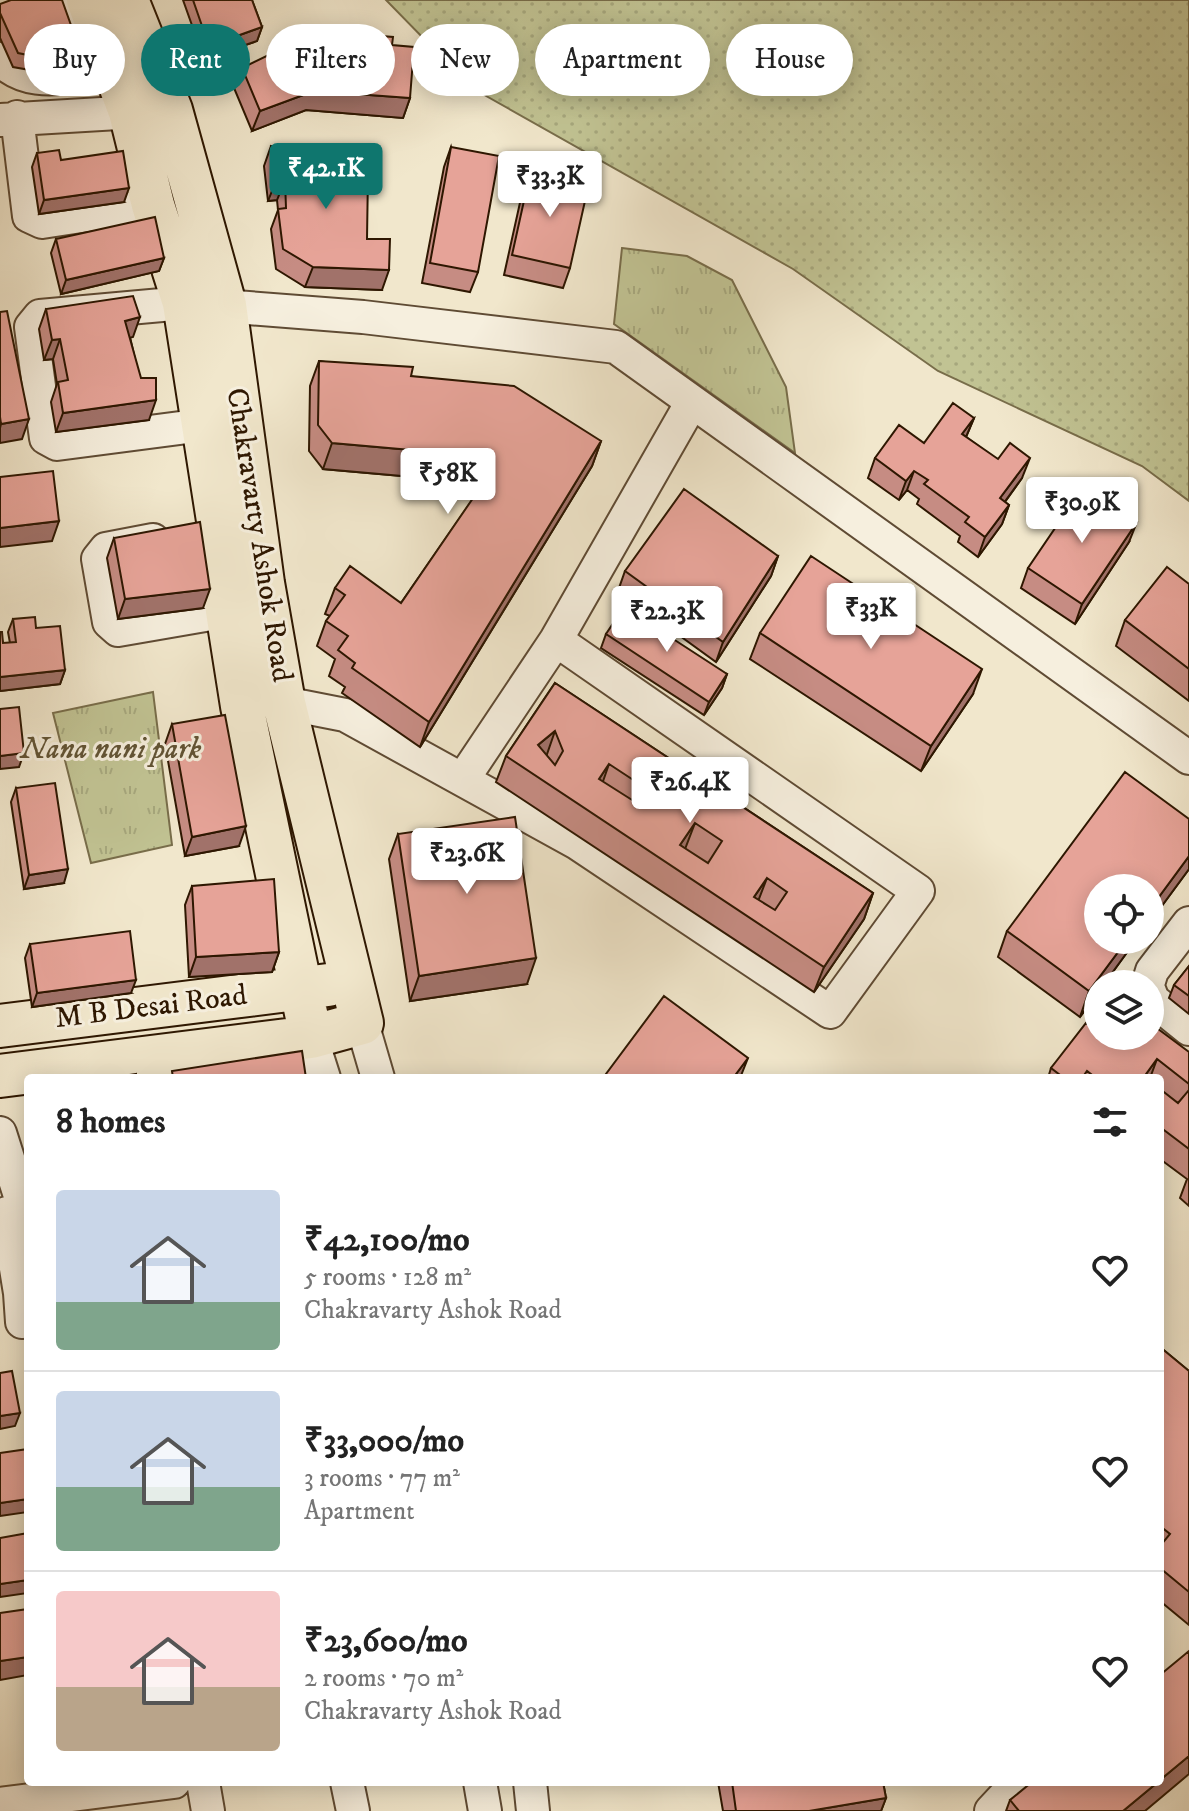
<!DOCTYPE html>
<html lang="en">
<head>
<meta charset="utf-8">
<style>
  :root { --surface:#fff; --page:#f6f6f6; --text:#222; --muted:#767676; --line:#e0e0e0; --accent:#0f766e }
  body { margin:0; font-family:"IM FELL DW Pica",serif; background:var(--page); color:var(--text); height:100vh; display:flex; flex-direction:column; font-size:30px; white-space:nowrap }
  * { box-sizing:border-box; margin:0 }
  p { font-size:26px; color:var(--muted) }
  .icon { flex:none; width:44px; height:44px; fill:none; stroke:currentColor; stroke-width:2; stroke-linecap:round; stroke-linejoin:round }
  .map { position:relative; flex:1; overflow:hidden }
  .side { position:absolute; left:24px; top:1074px; width:1140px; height:712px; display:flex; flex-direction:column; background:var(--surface); border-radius:8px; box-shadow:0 4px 20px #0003 }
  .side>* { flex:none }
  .top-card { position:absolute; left:24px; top:24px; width:1142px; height:72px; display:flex; gap:16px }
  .controls { position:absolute; left:1084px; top:874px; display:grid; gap:16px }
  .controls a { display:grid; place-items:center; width:80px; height:80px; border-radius:50%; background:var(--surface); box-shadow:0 4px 20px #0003; font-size:40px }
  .price { position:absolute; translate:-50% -68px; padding:0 18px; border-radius:8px; background:#fff; color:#222; font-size:26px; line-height:52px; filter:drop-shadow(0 2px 4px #0008) }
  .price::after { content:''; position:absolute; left:50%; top:48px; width:24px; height:18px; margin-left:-12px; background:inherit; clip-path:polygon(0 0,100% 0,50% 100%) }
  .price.active { background:var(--accent); color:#fff }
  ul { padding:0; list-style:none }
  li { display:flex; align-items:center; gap:24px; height:200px; padding:0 32px }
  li+li { border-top:2px solid var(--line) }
  li span { display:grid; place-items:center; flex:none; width:224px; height:160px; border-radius:8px; color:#555 }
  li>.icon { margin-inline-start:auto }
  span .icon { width:96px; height:96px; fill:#fffc; stroke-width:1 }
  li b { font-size:34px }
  h2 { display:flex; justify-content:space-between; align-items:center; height:96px; padding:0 32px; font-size:34px }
  .pill { padding:0 28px; border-radius:36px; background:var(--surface); box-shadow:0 4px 20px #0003; font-size:28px; line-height:72px }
  .pill.active { background:var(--accent); color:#fff }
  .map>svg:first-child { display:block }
</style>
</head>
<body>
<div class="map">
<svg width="1189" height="1811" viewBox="0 0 1189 1811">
  <defs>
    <pattern id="grass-dots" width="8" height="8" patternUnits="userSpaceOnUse" patternTransform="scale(2)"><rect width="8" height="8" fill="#c1c393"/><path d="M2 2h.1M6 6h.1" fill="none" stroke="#a6a77d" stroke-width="1.8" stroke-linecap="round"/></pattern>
    <pattern id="park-tufts" width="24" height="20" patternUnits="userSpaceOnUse" patternTransform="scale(2)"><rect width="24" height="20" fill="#c1c393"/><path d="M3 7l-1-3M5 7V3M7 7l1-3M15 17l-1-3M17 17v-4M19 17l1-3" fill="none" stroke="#a6a77d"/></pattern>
  </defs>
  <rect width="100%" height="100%" fill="#f1e7cc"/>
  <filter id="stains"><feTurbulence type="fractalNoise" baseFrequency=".0025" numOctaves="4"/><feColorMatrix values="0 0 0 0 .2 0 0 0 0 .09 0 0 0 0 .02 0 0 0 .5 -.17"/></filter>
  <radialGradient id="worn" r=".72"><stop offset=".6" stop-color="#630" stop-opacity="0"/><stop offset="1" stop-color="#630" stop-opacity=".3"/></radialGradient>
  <path fill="url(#grass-dots)" stroke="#786d4a" stroke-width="2" d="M386 0H1189V501L1142 466 938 371 793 269 472 88Z"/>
  <path fill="url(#park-tufts)" stroke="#786d4a" stroke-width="2" d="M622 248 687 256 732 280 786 387 795 453 614 324Z
    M153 692 172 845 91 863 53 713Z"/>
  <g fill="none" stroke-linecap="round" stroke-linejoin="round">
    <defs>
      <path id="minor" d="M0 59C20 81 52 82 80 74V65L57 0
        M17 117 29 216 42 222 153 205
        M0 120 152 111
        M203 425 57 444 46 438 31 327 40 316 184 303 363 317 616 347 1189 758
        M153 540 106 549 98 559 109 622 118 630 205 615 211 608 206 573
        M284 703 345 715 577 843 830 1012 918 891 556 640
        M463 779 556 640 692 402
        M1148 984 1152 971 1189 923
        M1150 992 1153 1000 1189 1029
        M362 1023 378 1078
        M311 1037 324 1078
        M0 1133 28 1221
        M7 1213 20 1293 22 1322
        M203 1782 208 1811
        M347 1782 353 1811
        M480 1782 485 1811
        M530 1782 533 1811
        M0 1804 174 1782
        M991 1811 1018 1782"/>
      <path id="major" d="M88 0 130 112 153 205 184 303 219 527 227 611 242 706 311 1037
        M0 1026 328 985
        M0 1076 311 1037 362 1023 284 703 263 583 225 305 171 110 127 0"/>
    </defs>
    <use href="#minor" stroke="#5f4b34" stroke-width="36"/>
    <use href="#major" stroke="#2e1701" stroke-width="46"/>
    <use href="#minor" stroke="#f6efde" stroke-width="32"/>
    <use href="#major" stroke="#f1e7cc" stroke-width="42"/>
  </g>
  <path fill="#c68c83" stroke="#2e1701" stroke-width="2" d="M183 0H252L262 27 257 41 204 59Z
    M0 4 82 56 77 69 58 75 13 67 0 38Z
    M392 45 410 98 403 118 306 110 252 131 234 88 242 68Z
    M271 146 337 171 367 239 382 290 305 287 276 269 271 229 278 210 277 200 268 201 264 166Z
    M451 147 478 272 470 292 422 283 444 167Z
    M37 153 61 160 124 202 39 214 32 167Z
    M531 169 570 268 563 288 504 275 523 189Z
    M56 239 164 258 159 271 61 294 51 253Z
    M46 309 133 337H130L149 420 56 432 51 402 57 384 53 359 44 360 39 329Z
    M319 361 411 376 601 441 592 466 420 747 342 693 345 687 329 676 335 659 317 646 326 621 330 616 325 614 335 588 401 603 482 486 481 483 323 469 309 451 310 386Z
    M974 418 966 437 1022 478 1005 502 1009 505 1002 524 978 557 958 542 960 536 917 504 919 499 907 490 899 500 868 478 875 458 924 443Z
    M114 538 203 608 118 619 107 558Z
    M1129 542 1075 624 1021 588 1028 568Z
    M778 556 771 576 716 662 618 591 625 571Z
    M1189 584V701L1116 646 1125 620Z
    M13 619 36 628 65 670 60 684 0 691V632L3 643H10L8 632Z
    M760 633 973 694 921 771 750 659Z
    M606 634 727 674 722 688 704 715 601 648Z
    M555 683 873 893 864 919 814 992 496 782 506 756Z
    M172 724 239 846 185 856 165 744Z
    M16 788 64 883 24 889 11 802Z
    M1189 819V869L1150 922 1098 940H1136L1080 1017 998 957 1007 931Z
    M398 834 527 984 410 1001 389 859Z
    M192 886 279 952 272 972 189 977 185 905Z
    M30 944 131 993 32 1007 25 958Z
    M1189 966V1014L1169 998 1174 985Z
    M1098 1008V1036L1189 1052V1206L1180 1198 1187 1179 1160 1159V1078H1048L1051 1068 1090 1026Z
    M1160 1347 1189 1371V1625L1160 1601Z
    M718 1782H883L886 1798 881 1811H723Z
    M1010 1800 1145 1811H1006Z"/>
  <path fill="#a1726a" stroke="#2e1701" stroke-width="2" d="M262 27 257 41 204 59 209 46Z
    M82 56 77 69 58 75 63 62Z
    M314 91 410 98 403 118 306 110 252 131 260 111Z
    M285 180 277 200 268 201 276 181Z
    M129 188 124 202 39 214 44 200Z
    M164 258 159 271 61 294 66 280Z
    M313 267 389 270 382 290 305 287Z
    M140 317 133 337 118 341 125 321Z
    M60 339 53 359 44 360 52 340Z
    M156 400 149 420 56 432 63 413Z
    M974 418 966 437 962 434Z
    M29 419 22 439 0 443V428L1 424Z
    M601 441 592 466 420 747 429 722Z
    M332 443 490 457 481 483 323 469Z
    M1030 458 1022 478 993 518 1000 498Z
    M914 471 907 490 899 500 906 481Z
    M1009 505 1002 524 978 557 985 537Z
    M59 521 52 541 0 547V528Z
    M1137 522 1129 542 1075 624 1082 604Z
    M778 556 771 576 716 662 723 642Z
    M210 589 203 608 118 619 125 599Z
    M982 669 973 694 921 771 931 746Z
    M65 670 60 684 0 691V677Z
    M727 674 722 688 704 715 709 702Z
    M555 731 546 757 538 745Z
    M24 753 19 767 0 769V756Z
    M609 764 600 790 599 779Z
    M695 823 685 849 680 845Z
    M246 826 239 846 185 856 192 837Z
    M1189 856V869L1150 922V909Z
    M68 869 64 883 24 889 29 875Z
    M767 878 757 904 754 897Z
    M873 893 864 919 814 992 824 967Z
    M1127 940H1136L1104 984H1098V992L1080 1017 1089 991Z
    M279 952 272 972 189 977 196 957Z
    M536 958 527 984 410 1001 419 976Z
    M136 980 131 993 32 1007 37 993Z
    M748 1058 740 1078H733Z
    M1157 1059 1150 1078H1143Z
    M20 1413 15 1426 0 1429V1416Z
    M28 1499V1512L0 1516V1503Z
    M28 1580V1593L0 1597V1584Z
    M28 1657V1675L0 1680V1661Z
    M1189 1756V1774L1145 1811H1123L1158 1782H1160V1780Z
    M886 1798 881 1811H809Z"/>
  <path fill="#e6a398" stroke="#2e1701" stroke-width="2" fill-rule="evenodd" d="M11 0H62L82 56 63 62 18 53 0 13V4Z
    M193 0H252L262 27 209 46Z
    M318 31 393 37 392 45 414 47 410 98 314 91 260 111 242 68Z
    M271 146 337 147V171L368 172 367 239H390L389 270 313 267 283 249 278 209 286 208 285 180 276 181Z
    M451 147 499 156 478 272 430 263Z
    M59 150 61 160 123 151 129 188 44 200 37 153Z
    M531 169 589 183 570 268 512 255Z
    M155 217 164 258 66 280 56 239Z
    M133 296 140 317 125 321 141 378H156V400L63 413 58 382 68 380 60 339 52 340 46 309Z
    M7 311 29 419 1 424 0 417V312Z
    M319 361 413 367 411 376 514 386 601 441 429 722 352 668 355 663 338 650 348 636 326 621 345 595 335 588 350 566 401 603 493 469 490 457 332 443 318 425Z
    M953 403 974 418 962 434 998 459 1010 443 1030 458 1000 498 1009 505 985 537 965 522 969 517 924 484 928 480 914 471 906 481 875 458 899 425 924 443Z
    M53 471 59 521 0 528V477Z
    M1083 487 1137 522 1082 604 1028 568Z
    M684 489 778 556 723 642 625 571Z
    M200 522 210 589 125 599 114 538Z
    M811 556 982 669 931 746 760 633Z
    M1167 567 1189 584V669L1125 620Z
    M624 607 727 674 709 702 606 634Z
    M35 617 36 628 60 626 65 670 0 677V632H2L3 643 16 642 13 619Z
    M555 683 873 893 824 967 506 756ZM555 731 563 751 555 765 538 745ZM609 764 650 791 640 805 599 779ZM695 823 722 841 708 863 680 845ZM767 878 787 892 775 910 754 897Z
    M19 707 24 753 0 756V709Z
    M225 715 246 826 192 837 172 724Z
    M1125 772 1189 819V856L1150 909V888H1098V940H1127L1089 991 1007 931Z
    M55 783 68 869 29 875 16 788Z
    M515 817 536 958 419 976 398 834Z
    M274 879 279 952 196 957 192 886Z
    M130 931 136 980 37 993 30 944Z
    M1189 966V996L1174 985Z
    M664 996 748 1058 733 1078H603Z
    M1086 1023 1098 1032V1036H1150V1023L1189 1052V1084L1157 1059 1144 1077 1146 1078H1096L1087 1071 1082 1078H1064L1051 1068Z
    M302 1051 306 1078H173L172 1071Z
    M136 1074V1078H111Z
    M1160 1089 1178 1103 1189 1090V1149L1160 1127Z
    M1160 1347 1189 1371V1592L1160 1568V1546L1170 1534 1160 1526Z
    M12 1371 20 1413 0 1416V1373Z
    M28 1449V1499L0 1503V1453Z
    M28 1533V1580L0 1584V1538Z
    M28 1609V1657L0 1661V1613Z
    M1189 1651V1756L1160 1780V1675Z
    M732 1782H883L886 1798 809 1811H736Z
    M1032 1782H1158L1123 1811H1019L1010 1800Z"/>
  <g text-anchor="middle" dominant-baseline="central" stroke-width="6" stroke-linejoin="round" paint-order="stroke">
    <g font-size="30" fill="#2e1701" stroke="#f6efde">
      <text transform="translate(259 535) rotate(81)">Chakravarty Ashok Road</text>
      <text transform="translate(151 1007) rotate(-7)">M B Desai Road</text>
    </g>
    <g font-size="30" font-style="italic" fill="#615334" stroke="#f6efde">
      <text x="111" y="749">Nana nani park</text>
    </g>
  </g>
  <rect width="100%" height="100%" filter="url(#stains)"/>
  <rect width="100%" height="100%" fill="url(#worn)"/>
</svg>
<div class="controls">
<a><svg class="icon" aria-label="locate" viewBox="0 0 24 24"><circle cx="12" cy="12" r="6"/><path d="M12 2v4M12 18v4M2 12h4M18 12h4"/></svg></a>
<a><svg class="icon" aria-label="layers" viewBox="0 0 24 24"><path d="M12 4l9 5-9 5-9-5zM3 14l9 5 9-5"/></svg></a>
</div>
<b class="price active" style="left:326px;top:211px">₹42.1K</b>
<b class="price" style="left:550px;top:219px">₹33.3K</b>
<b class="price" style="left:448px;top:516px">₹58K</b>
<b class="price" style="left:1082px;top:545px">₹30.9K</b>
<b class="price" style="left:871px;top:651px">₹33K</b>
<b class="price" style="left:667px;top:654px">₹22.3K</b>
<b class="price" style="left:690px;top:825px">₹26.4K</b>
<b class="price" style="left:467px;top:896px">₹23.6K</b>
<div class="top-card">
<a class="pill">Buy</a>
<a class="pill active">Rent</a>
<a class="pill">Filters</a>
<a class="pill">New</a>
<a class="pill">Apartment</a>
<a class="pill">House</a>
</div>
<section class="side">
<h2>8 homes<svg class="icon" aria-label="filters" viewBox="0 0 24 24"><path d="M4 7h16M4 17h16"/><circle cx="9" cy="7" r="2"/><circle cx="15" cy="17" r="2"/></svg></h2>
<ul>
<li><span style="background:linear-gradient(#c9d6e8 70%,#7fa58c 0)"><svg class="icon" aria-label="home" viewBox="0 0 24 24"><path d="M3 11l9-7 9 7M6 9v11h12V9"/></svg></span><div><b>₹42,100/mo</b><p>5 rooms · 128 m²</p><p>Chakravarty Ashok Road</p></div><svg class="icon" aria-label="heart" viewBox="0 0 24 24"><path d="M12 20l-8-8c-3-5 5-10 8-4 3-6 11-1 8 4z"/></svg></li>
<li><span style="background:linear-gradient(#c9d6e8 60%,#7fa58c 0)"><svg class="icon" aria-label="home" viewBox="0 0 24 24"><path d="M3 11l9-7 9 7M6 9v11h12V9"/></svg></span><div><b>₹33,000/mo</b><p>3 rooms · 77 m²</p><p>Apartment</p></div><svg class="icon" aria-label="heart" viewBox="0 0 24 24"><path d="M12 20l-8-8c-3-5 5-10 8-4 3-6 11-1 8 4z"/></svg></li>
<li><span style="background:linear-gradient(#f6c9c9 60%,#b9a48a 0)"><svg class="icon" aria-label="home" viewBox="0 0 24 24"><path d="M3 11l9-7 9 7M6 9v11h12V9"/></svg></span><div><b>₹23,600/mo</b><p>2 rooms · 70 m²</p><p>Chakravarty Ashok Road</p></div><svg class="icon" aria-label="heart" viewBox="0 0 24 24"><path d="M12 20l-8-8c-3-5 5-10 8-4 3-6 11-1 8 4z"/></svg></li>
</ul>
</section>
</div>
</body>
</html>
